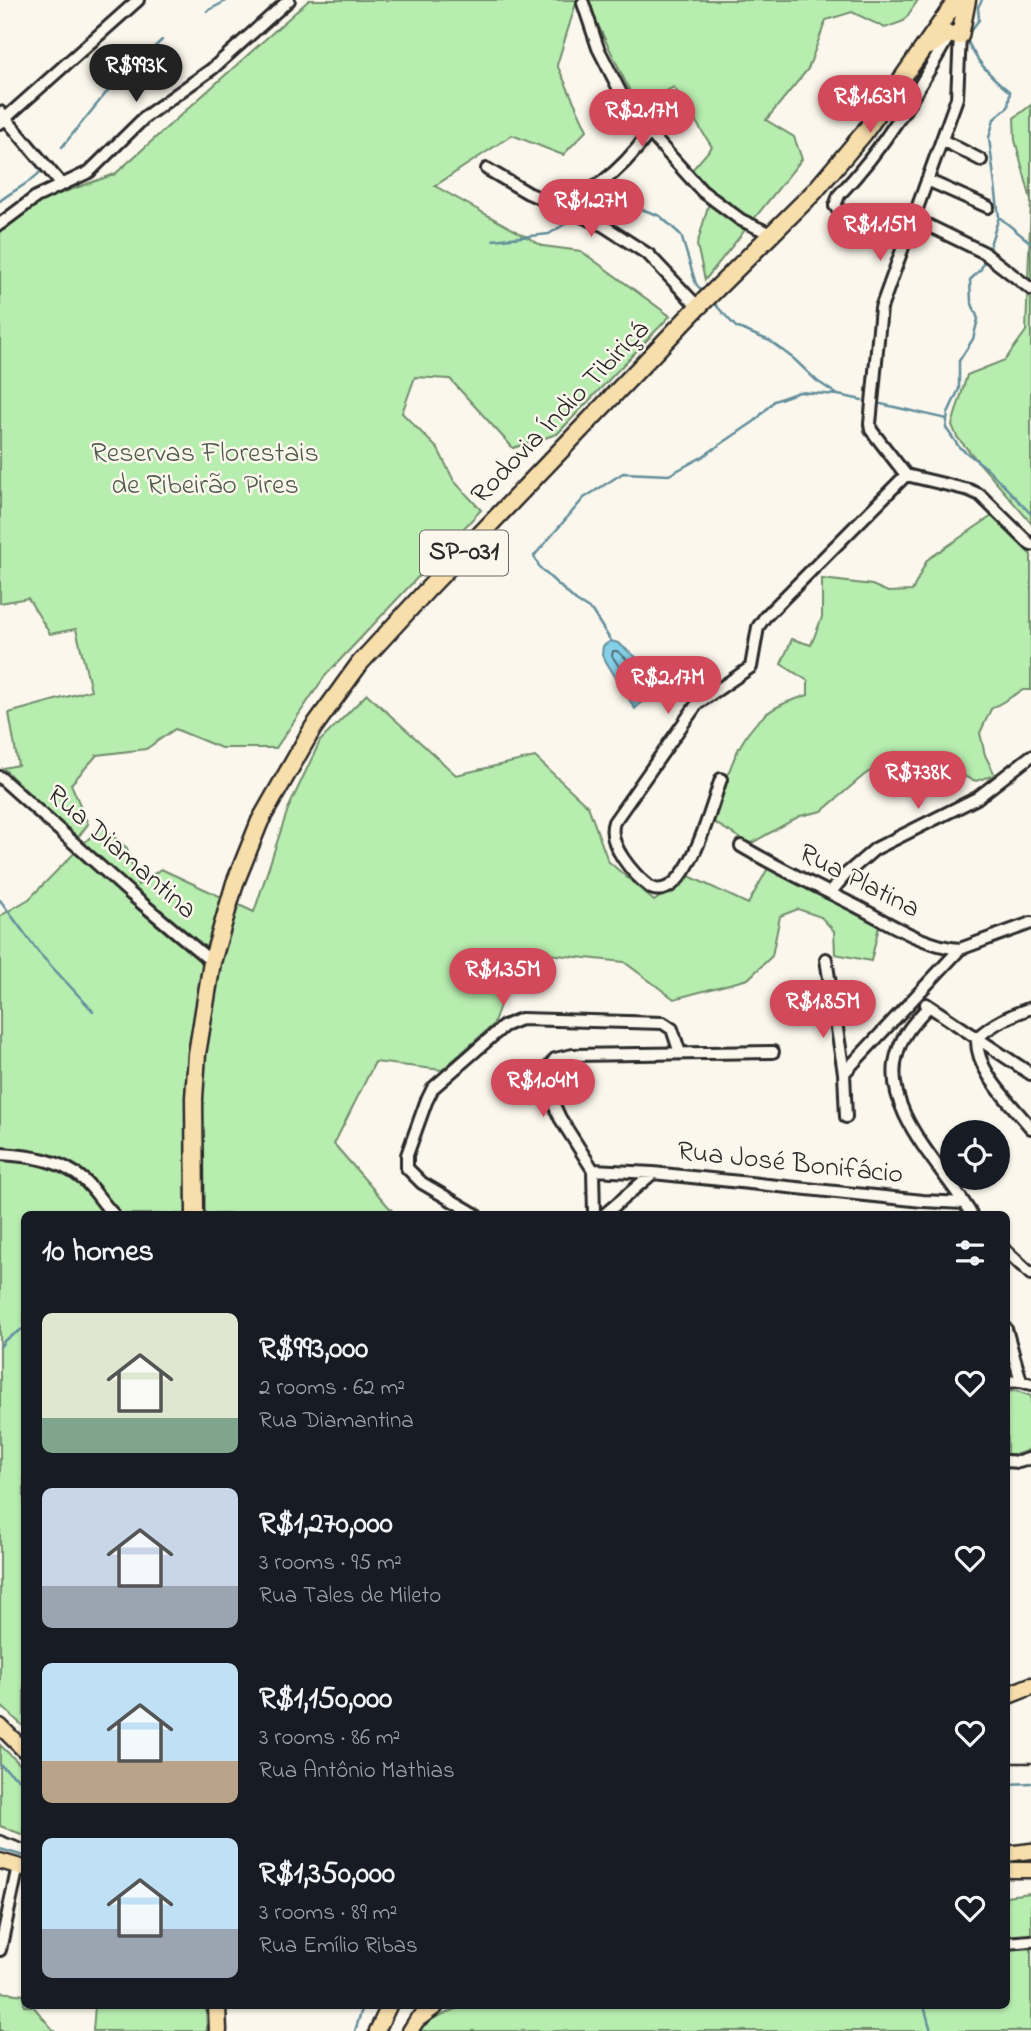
<!DOCTYPE html>
<html lang="en">
<head>
<meta charset="utf-8">
<style>
  :root { --surface:#171b24; --page:#20242c; --text:#f1f3f6; --muted:#9ea1a6; --accent:#d1495b }
  body { margin:0; font-family:"Indie Flower",sans-serif; background:var(--page); color:var(--text); height:100vh; display:flex; flex-direction:column; font-size:26px; white-space:nowrap }
  * { box-sizing:border-box; margin:0 }
  p { font-size:23px; color:var(--muted) }
  .icon { flex:none; width:38px; height:38px; fill:none; stroke:currentColor; stroke-width:2; stroke-linecap:round; stroke-linejoin:round }
  .map { position:relative; flex:1; overflow:hidden }
  .sheet { position:absolute; left:21px; top:1211px; width:989px; height:798px; display:flex; flex-direction:column; background:var(--surface); border-radius:10px; box-shadow:0 2px 5px #0004 }
  .sheet>* { flex:none }
  .controls { position:absolute; left:940px; top:1120px; display:grid; gap:14px }
  .controls a { display:grid; place-items:center; width:70px; height:70px; border-radius:50%; background:var(--surface); box-shadow:0 2px 5px #0004; font-size:35px }
  .price { position:absolute; translate:-50% -60px; padding:0 16px; border-radius:24px; background:var(--accent); color:#fff; font-size:23px; line-height:46px; filter:drop-shadow(0 2px 4px #0008) }
  .price::after { content:''; position:absolute; left:50%; top:42px; width:21px; height:16px; margin-left:-10px; background:inherit; clip-path:polygon(0 0,100% 0,50% 100%) }
  .price.selected { background:#222; color:#fff }
  ul { padding:0; list-style:none }
  li { display:flex; align-items:center; gap:21px; height:175px; padding:0 21px }
  li span { display:grid; place-items:center; flex:none; width:196px; height:140px; border-radius:10px; color:#555 }
  li>.icon { margin-inline-start:auto }
  span .icon { width:84px; height:84px; fill:#fffc; stroke-width:1 }
  li b { font-size:30px }
  h2 { display:flex; justify-content:space-between; align-items:center; height:84px; padding:0 21px; font-size:30px }
  .map>svg:first-child { display:block }
</style>
</head>
<body>
<div class="map">
<svg width="1031" height="2031" viewBox="0 0 1031 2031">
  <rect width="100%" height="100%" fill="#fbf7ec"/>
  <filter id="ink" filterUnits="userSpaceOnUse"><feTurbulence type="fractalNoise" baseFrequency=".0143" numOctaves="2"/><feDisplacementMap in="SourceGraphic" scale="14" xChannelSelector="R" yChannelSelector="G"/><feConvolveMatrix kernelMatrix="1 2 1 2 8 2 1 2 1" color-interpolation-filters="sRGB"/></filter>
  <g filter="url(#ink)">
    <path fill="#b7edaf" stroke="#718c6d" stroke-width="2" d="M309 0H577L557 65 587 130 563 155 512 135 435 186 543 246 581 251 670 316 557 434 513 448 450 379 415 377 402 413 438 449 454 481 481 510 325 676 276 748H221L175 729 146 749 97 755 71 784 88 824 76 840 3 768 18 765 9 713 91 690 76 629 50 634 28 598 0 603V215L115 174Z
      M586 0H918L904 21 885 28 852 12 826 20 808 69 766 120 794 137 802 159 705 280 697 245 712 192 692 170 712 147 674 87 637 106Z
      M1031 105V523L957 437 952 425 967 375 1005 360 1026 331 1031 200 1015 140 1014 118Z
      M992 516 1031 555V690H1023L991 709 980 733 985 755 995 775 976 781 915 758 892 756 863 776 822 811 800 816 750 844 712 821C727 779 737 724 783 704 791 700 800 698 808 695V681L781 664 792 639 811 645 822 617V579L872 585 888 592 912 591 927 560Z
      M367 694 456 775 535 757 588 806 608 861 654 901 689 876 748 904 768 868 879 926 871 961 835 954 834 931 821 917 798 909 780 916 772 956 748 979 674 999 624 962 519 951 493 1025 442 1070 375 1062 334 1144 395 1214H24V1727L0 1705V916L29 899 101 826 127 848 138 885 161 869 254 912 288 809 320 741Z
      M1017 1391 1031 1396V1449L1018 1454H1007L1006 1392Z
      M0 1745 24 1768V1835L0 1826Z
      M1031 1893V2031H421L424 2022 464 2006H1006V1896Z
      M0 1992 24 1995V2006H33L54 2031H0Z
      M95 2006H206L207 2031H93Z"/>
    <path fill="#86d0e7" stroke="#628e9c" stroke-width="2" d="M611 641 618 643 664 679 635 709 602 655 603 646Z"/>
    <g fill="none" stroke-linecap="round" stroke-linejoin="round">
      <path stroke="#4f6d76" stroke-width="2" d="M613 651H617L651 679V682L638 696 633 694 627 678 612 656Z"/>
      <path stroke="#628e9c" stroke-width="2.5" d="M982 0 978 7 979 20 966 36C973 58 992 78 1010 92L1008 107 994 119 989 138 999 217 989 248
        M207 11 228 0
        M62 147 111 87 162 40
        M0 201C13 190 30 184 41 171
        M582 213 607 203 644 210 660 216 681 235 696 284 703 292
        M999 217 1031 243
        M493 240 549 234 568 222
        M984 261 981 269 970 280 971 301 978 319 973 339 959 361V389L948 413 946 428 959 447 988 469 1031 514
        M713 302 736 327 770 341 794 359 817 381 838 395 862 400
        M881 404 947 419
        M611 641 592 611 576 601 540 568 534 556 584 498 623 473 669 475 702 457 755 421 774 401 799 392 838 395
        M0 900 39 953 93 1011
        M0 1347 5 1340 24 1328
        M0 1765 24 1783
        M1006 1784 1031 1783
        M0 1849 24 1856
        M924 2006 931 2031
        M355 2031 363 2006"/>
      <defs>
        <path id="minor" d="M583 3 598 48 630 111 702 191 741 220 771 234
          M960 36 957 98 881 308 870 424 871 430 906 475 969 490 980 495 1031 545
          M0 112 62 185
          M0 123 138 0
          M942 140 981 160
          M487 169 528 193 604 226 649 255 698 307
          M927 180 988 207
          M552 203C593 198 625 166 649 133
          M847 214 838 210 835 206 839 195C885 147 917 92 950 34
          M913 218 983 252 1031 289
          M0 224 36 197 89 172 146 116 212 69 289 0
          M0 777 132 895 212 962
          M721 779C712 803 688 903 651 888 634 875 606 844 614 822L697 704 751 667 758 627 765 617 906 475
          M741 846C778 868 818 887 856 906 889 923 923 946 960 949
          M830 893 846 874 875 849 977 798 1031 756
          M826 959 844 1073 846 1117
          M926 1004 1031 1074
          M929 1006C917 1019 903 1033 898 1051 878 1109 945 1168 971 1214
          M1031 1008C1011 1015 993 1023 977 1038 975 1071 1011 1103 1031 1128
          M844 1073 960 949 1031 923
          M0 1154C30 1156 60 1159 84 1180 95 1190 103 1204 113 1214
          M593 1170 653 1173 923 1201 964 1203
          M475 1214 422 1183 407 1168V1155L426 1102 433 1088 504 1026 521 1019 663 1023 672 1029 680 1053
          M594 1214 593 1170 560 1118 555 1107 549 1067 555 1059 573 1055 773 1052
          M605 1214 653 1173
          M1006 1251 1031 1274
          M1006 1329 1021 1381
          M1006 1382 1021 1381 1031 1384
          M1006 1461 1019 1462 1031 1458
          M1006 1943 1031 1941
          M0 1950 18 1866"/>
        <path id="major" d="M0 1726 24 1750
          M1006 1854 1031 1851
          M0 1861 24 1868
          M1006 1870H1031
          M377 2031 389 2006
          M410 2031 417 2020 436 2006"/>
        <path id="highway" d="M929 46 947 34 960 36 967 0
          M195 1214 194 1098 197 1054 212 962 235 883 260 821 313 728 360 663 427 590 698 307 814 192 864 133 957 0
          M1006 1696 1031 1686
          M217 2006 218 2031"/>
      </defs>
      <use href="#minor" stroke="#2b2b2b" stroke-width="16"/>
      <use href="#major" stroke="#2b2b2b" stroke-width="19"/>
      <use href="#highway" stroke="#2b2b2b" stroke-width="21"/>
      <use href="#minor" stroke="#fbf7ec" stroke-width="10"/>
      <use href="#major" stroke="#f8deab" stroke-width="14"/>
      <use href="#highway" stroke="#f8deab" stroke-width="16"/>
      <path stroke="#2b2b2b" stroke-width="2.5" d="M1006 1763H1031
        M0 1835 24 1844"/>
    </g>
  </g>
  <g text-anchor="middle" dominant-baseline="central" stroke-width="5" stroke-linejoin="round" paint-order="stroke">
    <rect fill="#fbf7ec" stroke="#696865" stroke-width="2" x="420" y="530.5" width="88" height="45" rx="5"/>
    <g font-size="26" font-weight="bold" fill="#2b2b2b">
      <text x="464" y="553">SP-031</text>
    </g>
    <g font-size="28" fill="#2b2b2b" stroke="#fbf7ec">
      <text transform="translate(561 413) rotate(-46)">Rodovia Índio Tibiriçá</text>
      <text transform="translate(121 853) rotate(41)">Rua Diamantina</text>
      <text transform="translate(859 882) rotate(27)">Rua Platina</text>
      <text transform="translate(790 1164) rotate(6)">Rua José Bonifácio</text>
    </g>
    <g font-size="28" fill="#4e5c4c" stroke="#fbf7ec">
      <text x="205" y="454">Reservas Florestais<tspan x="205" dy="32">de Ribeirão Pires</tspan></text>
    </g>
  </g>
</svg>
<div class="controls">
<a><svg class="icon" aria-label="locate" viewBox="0 0 24 24"><circle cx="12" cy="12" r="6"/><path d="M12 2v4M12 18v4M2 12h4M18 12h4"/></svg></a>
</div>
<b class="price selected" style="left:136px;top:104px">R$993K</b>
<b class="price" style="left:870px;top:135px">R$1.63M</b>
<b class="price" style="left:642px;top:149px">R$2.17M</b>
<b class="price" style="left:591px;top:239px">R$1.27M</b>
<b class="price" style="left:880px;top:263px">R$1.15M</b>
<b class="price" style="left:668px;top:716px">R$2.17M</b>
<b class="price" style="left:918px;top:811px">R$738K</b>
<b class="price" style="left:503px;top:1008px">R$1.35M</b>
<b class="price" style="left:823px;top:1040px">R$1.85M</b>
<b class="price" style="left:543px;top:1119px">R$1.04M</b>
<section class="sheet">
<h2>10 homes<svg class="icon" aria-label="filters" viewBox="0 0 24 24"><path d="M4 7h16M4 17h16"/><circle cx="9" cy="7" r="2"/><circle cx="15" cy="17" r="2"/></svg></h2>
<ul>
<li><span style="background:linear-gradient(#dfe7d0 75%,#7fa58c 0)"><svg class="icon" aria-label="home" viewBox="0 0 24 24"><path d="M3 11l9-7 9 7M6 9v11h12V9"/></svg></span><div><b>R$993,000</b><p>2 rooms · 62 m²</p><p>Rua Diamantina</p></div><svg class="icon" aria-label="heart" viewBox="0 0 24 24"><path d="M12 20l-8-8c-3-5 5-10 8-4 3-6 11-1 8 4z"/></svg></li>
<li><span style="background:linear-gradient(#c9d6e8 70%,#9aa5b1 0)"><svg class="icon" aria-label="home" viewBox="0 0 24 24"><path d="M3 11l9-7 9 7M6 9v11h12V9"/></svg></span><div><b>R$1,270,000</b><p>3 rooms · 95 m²</p><p>Rua Tales de Mileto</p></div><svg class="icon" aria-label="heart" viewBox="0 0 24 24"><path d="M12 20l-8-8c-3-5 5-10 8-4 3-6 11-1 8 4z"/></svg></li>
<li><span style="background:linear-gradient(#bfe0f5 70%,#b9a48a 0)"><svg class="icon" aria-label="home" viewBox="0 0 24 24"><path d="M3 11l9-7 9 7M6 9v11h12V9"/></svg></span><div><b>R$1,150,000</b><p>3 rooms · 86 m²</p><p>Rua Antônio Mathias</p></div><svg class="icon" aria-label="heart" viewBox="0 0 24 24"><path d="M12 20l-8-8c-3-5 5-10 8-4 3-6 11-1 8 4z"/></svg></li>
<li><span style="background:linear-gradient(#bfe0f5 65%,#9aa5b1 0)"><svg class="icon" aria-label="home" viewBox="0 0 24 24"><path d="M3 11l9-7 9 7M6 9v11h12V9"/></svg></span><div><b>R$1,350,000</b><p>3 rooms · 89 m²</p><p>Rua Emílio Ribas</p></div><svg class="icon" aria-label="heart" viewBox="0 0 24 24"><path d="M12 20l-8-8c-3-5 5-10 8-4 3-6 11-1 8 4z"/></svg></li>
</ul>
</section>
</div>
</body>
</html>
